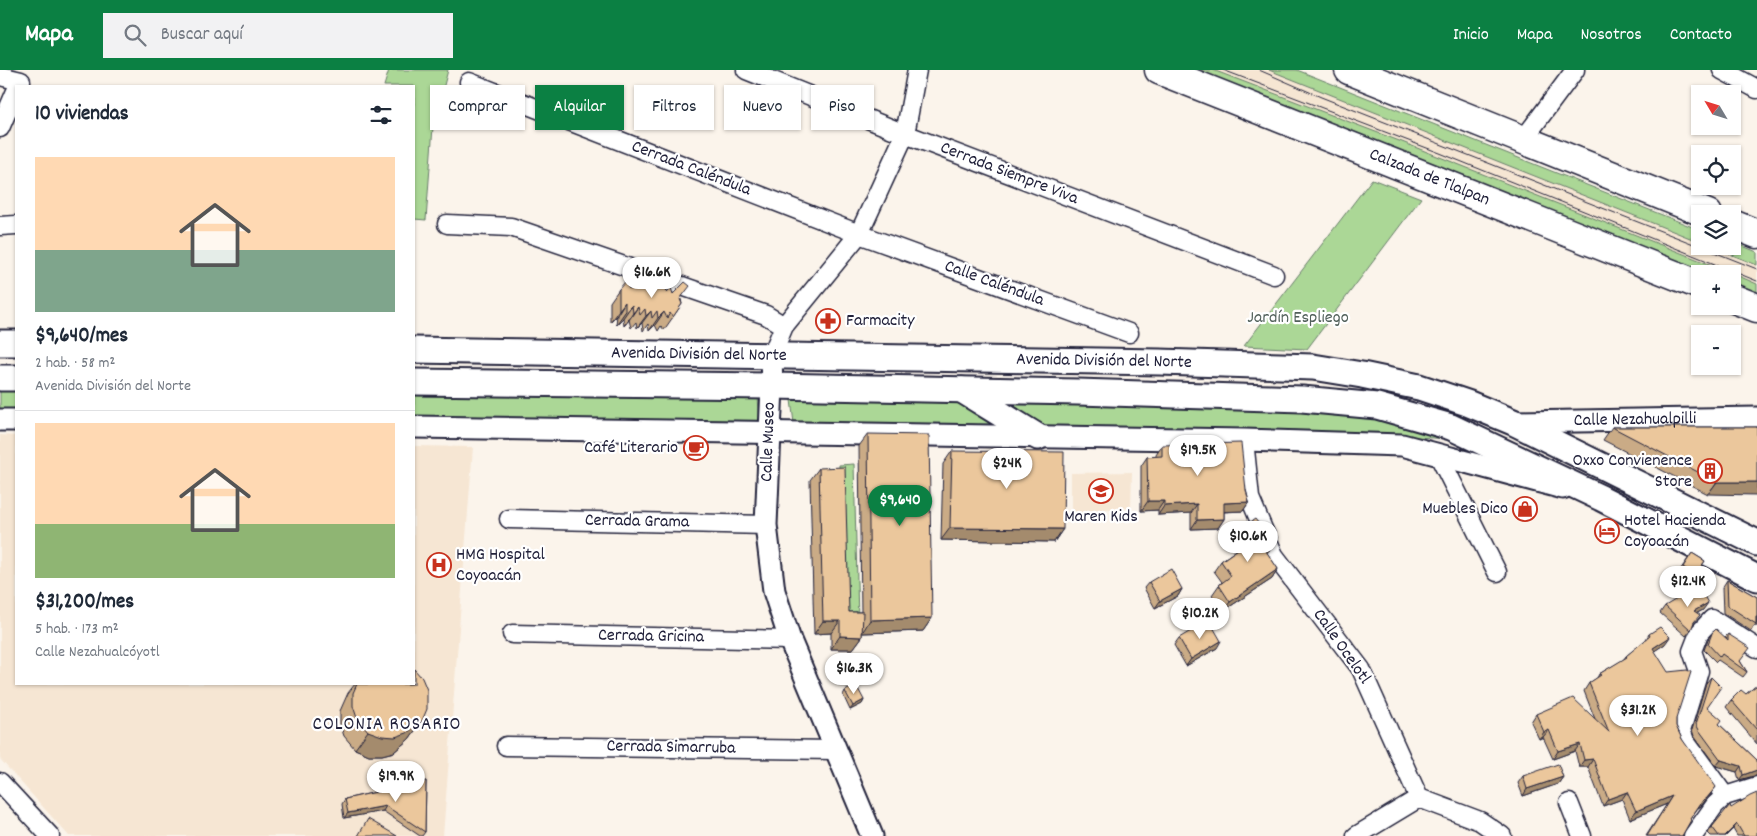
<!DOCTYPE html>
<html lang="es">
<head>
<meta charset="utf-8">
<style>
  :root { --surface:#fff; --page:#f2f2f3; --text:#1f2937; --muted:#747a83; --line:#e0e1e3; --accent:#0b8043 }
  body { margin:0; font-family:Dekko,sans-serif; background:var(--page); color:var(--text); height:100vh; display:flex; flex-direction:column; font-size:19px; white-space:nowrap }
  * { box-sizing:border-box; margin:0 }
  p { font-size:16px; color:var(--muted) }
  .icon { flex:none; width:28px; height:28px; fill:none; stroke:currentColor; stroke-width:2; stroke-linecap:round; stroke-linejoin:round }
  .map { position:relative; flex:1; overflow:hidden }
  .sheet { position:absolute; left:15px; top:15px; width:400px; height:600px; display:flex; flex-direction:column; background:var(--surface); border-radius:0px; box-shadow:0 1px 4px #0004 }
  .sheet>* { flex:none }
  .banner { position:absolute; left:430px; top:15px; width:475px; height:45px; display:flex; gap:10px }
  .needle { width:32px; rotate:308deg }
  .tools { position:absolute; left:1691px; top:15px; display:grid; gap:10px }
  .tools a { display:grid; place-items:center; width:50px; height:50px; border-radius:0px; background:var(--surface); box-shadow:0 1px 4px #0004; font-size:25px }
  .price { position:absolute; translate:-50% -42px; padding:0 11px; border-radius:18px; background:#fff; color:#222; font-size:16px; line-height:32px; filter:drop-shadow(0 1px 2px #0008) }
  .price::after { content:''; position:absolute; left:50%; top:30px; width:15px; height:11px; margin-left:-8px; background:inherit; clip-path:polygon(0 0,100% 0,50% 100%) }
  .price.selected { background:var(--accent); color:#fff }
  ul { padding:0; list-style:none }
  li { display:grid; align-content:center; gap:10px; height:265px; padding:0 20px }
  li+li { border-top:1px solid var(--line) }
  li span { display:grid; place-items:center; height:155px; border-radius:0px; color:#555 }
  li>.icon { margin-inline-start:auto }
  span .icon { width:90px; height:90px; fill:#fffc; stroke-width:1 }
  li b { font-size:21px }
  h2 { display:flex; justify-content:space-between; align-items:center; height:60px; padding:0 20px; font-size:21px }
  .chip { padding:0 18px; border-radius:0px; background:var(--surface); box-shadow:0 1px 4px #0004; font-size:18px; line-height:45px }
  .chip.selected { background:var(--accent); color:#fff }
  header { display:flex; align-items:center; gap:30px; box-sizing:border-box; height:70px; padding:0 25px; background:var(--accent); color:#fff }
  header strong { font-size:24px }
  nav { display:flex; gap:28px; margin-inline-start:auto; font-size:18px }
  .search { width:350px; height:45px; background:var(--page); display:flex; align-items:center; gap:12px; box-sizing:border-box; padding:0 18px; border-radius:0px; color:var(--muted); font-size:19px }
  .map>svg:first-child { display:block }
</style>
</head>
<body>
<header>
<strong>Mapa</strong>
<div class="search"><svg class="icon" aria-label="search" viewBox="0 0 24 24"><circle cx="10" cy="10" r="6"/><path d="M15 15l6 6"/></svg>Buscar aquí</div>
<nav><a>Inicio</a><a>Mapa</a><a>Nosotros</a><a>Contacto</a></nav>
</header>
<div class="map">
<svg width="1757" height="766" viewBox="0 0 1757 766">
  <rect width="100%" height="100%" fill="#fbf4eb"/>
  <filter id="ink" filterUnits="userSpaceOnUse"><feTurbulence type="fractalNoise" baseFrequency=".02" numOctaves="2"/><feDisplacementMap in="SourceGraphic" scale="10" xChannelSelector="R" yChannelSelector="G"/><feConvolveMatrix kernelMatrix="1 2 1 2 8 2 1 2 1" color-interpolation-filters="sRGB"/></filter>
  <g filter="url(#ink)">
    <path fill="#f6e6d3" d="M1213 0H1269L1700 172V176H1710L1757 195V214L1402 72Z
      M0 365 16 366V614H414V376L473 377 443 766H69L0 689Z
      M1132 402 1131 438 1103 439 1102 447H1071V403Z"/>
    <path fill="#abd796" stroke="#667c68" d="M389 0H448L433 57 426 150 414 149V16H384Z
      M1196 0H1213L1402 72 1734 204 1757 214V223L1733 213 1732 204H1711Z
      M1269 0H1297L1700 160V172Z
      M1372 109 1421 128 1307 279 1244 276Z
      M1733 172 1757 182V195L1710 176H1732Z
      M0 319 16 320V341H0Z
      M414 324 758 327 760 356 414 349Z
      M791 330 1248 338 1371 345 1451 369 1362 364 794 353Z
      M854 394 858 550 843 551 839 395Z"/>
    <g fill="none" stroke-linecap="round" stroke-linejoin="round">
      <defs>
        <path id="minor" d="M746 0 905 64 1274 205
          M1722 0 1757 19
          M0 6 21 11
          M469 12 859 164 1129 263
          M0 58 16 21
          M1523 70 1575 0
          M447 154 511 157 766 245 784 256
          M0 156 16 155
          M771 287 784 256 859 164 905 64 917 0
          M1244 370 1250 428 1274 485 1361 599 1419 728 1480 751 1502 766
          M1438 384 1497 502
          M509 449 766 455
          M512 564 790 570
          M506 676 837 680
          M0 712 50 766
          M1725 726 1685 671 1681 660 1699 601 1692 581 1699 563 1712 549 1757 578
          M1569 733 1582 766
          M1356 766 1419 728
          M1693 766 1715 735 1725 726 1757 716"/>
        <g id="tertiary">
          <path d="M771 287 772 316 766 455 774 521 790 570 872 766"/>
          <path d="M0 350H16"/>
          <path id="s1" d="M1513 352 1757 348"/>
          <path d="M414 357 1244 370 1402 375 1563 418"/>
        </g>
        <g id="secondary">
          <path d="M0 273H16"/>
          <path id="s2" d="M414 280 1160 292 1313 297 1362 305 1419 317 1467 333 1513 352 1757 473"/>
          <path d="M0 308H16"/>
          <path d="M414 312 772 316 1078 322 1302 329 1377 336 1451 357 1601 428 1757 508"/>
          <path d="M962 320 1038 367"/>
        </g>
        <g id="trunk">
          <path id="s3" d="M1159 0 1700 215"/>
          <path d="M1349 0 1708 144"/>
          <path d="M1732 154 1757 164"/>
          <path d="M1732 228 1757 238"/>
        </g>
      </defs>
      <use href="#minor" stroke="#22223b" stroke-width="21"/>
      <use href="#tertiary" stroke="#22223b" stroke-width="25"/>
      <use href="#secondary" stroke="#22223b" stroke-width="29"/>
      <use href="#trunk" stroke="#22223b" stroke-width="31"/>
      <use href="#minor" stroke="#fff" stroke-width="18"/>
      <use href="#tertiary" stroke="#fff" stroke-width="21"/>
      <use href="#secondary" stroke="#fff" stroke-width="25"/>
      <use href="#trunk" stroke="#fff" stroke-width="28"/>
      <path stroke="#22223b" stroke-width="1" d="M1223 0 1440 83 1757 211
        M1259 0 1321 27 1757 199"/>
    </g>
    <path fill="#caab86" stroke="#22223b" d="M640 217H648L660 219 673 224 681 229 682 234 664 260 661 256 658 261 655 255 649 261 648 254 643 261 642 253 637 258 636 252 631 258 629 250 624 256 623 248 616 255 617 245 610 252V232L619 219 630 220Z
      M1612 357H1757L1708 424 1603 370Z
      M868 364 932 548 923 561 862 563V567L853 579H831V563L814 564 810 410 819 398 849 542H861L859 376Z
      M1162 375 1246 420 1249 432 1243 441 1224 442V449L1218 458 1191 459V443L1158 445V440L1141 441V396L1147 387 1156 386V384Z
      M952 381 1063 459 1054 472 941 470 943 394Z
      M1243 457 1271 478 1267 483 1278 499 1272 509 1223 541 1212 525 1219 515 1222 512 1214 501 1221 491 1242 476 1236 467Z
      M1692 483 1705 491 1690 512 1678 503Z
      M1727 510 1757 527V556H1754L1751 561 1723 543 1722 518Z
      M1149 512 1182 519 1178 526 1155 538 1144 518Z
      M1682 530 1703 540 1697 543 1691 560 1686 566 1660 543 1665 536Z
      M1712 563 1725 567 1728 564 1740 591 1747 602 1743 607 1718 590 1716 592 1704 580 1708 569Z
      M1649 564 1665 574 1654 581 1676 649V656L1682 669 1711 725 1701 736 1698 738 1690 749 1682 766H1646L1667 734 1630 749 1622 729 1603 736 1588 697H1579L1575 681 1553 689 1543 667 1539 669 1531 652 1536 644 1595 649 1584 621 1589 613 1597 608 1599 604 1623 590 1626 586 1645 571Z
      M1179 568 1217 578 1186 596 1174 575Z
      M1711 607 1707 637 1719 654 1757 690V706H1754L1739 710 1737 702 1716 696 1694 666 1692 660 1706 613Z
      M355 614H414L422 651 409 669 394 682 382 685H369L355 679 344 666 340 654V641L348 623Z
      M1757 615V674L1726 637 1731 630 1746 624Z
      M845 621 864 630 862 634 850 640 843 625Z
      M1523 706 1563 707 1558 714 1523 726 1518 713Z
      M426 711 425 762 422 766H420L383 741 344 748 342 734 345 729Z
      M1731 738 1757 766H1737L1733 759 1726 766H1711L1708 763 1712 757Z"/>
    <path fill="#a48b6d" stroke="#22223b" d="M625 232 617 245 610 252Z
      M632 235 623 248 616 255 625 242Z
      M638 237 629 250 624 256 633 243Z
      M651 241 642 253 637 258 646 246Z
      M664 242 655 255 649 261 658 248Z
      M1717 412H1757V425L1708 424Z
      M1148 431H1164L1158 440 1141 441Z
      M1249 432 1243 441 1217 442 1224 433Z
      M1197 434 1191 443 1158 445 1164 436Z
      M1224 449 1218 458 1191 459 1197 450Z
      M950 458 1063 459 1054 472 941 470Z
      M1278 499 1272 509 1223 541 1230 532Z
      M1182 519 1178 526 1155 538 1160 531Z
      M1708 533 1703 540 1690 547 1694 541Z
      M1756 547H1757V556H1754L1756 554Z
      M932 548 923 561 862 563 870 550Z
      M823 551H840L831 563 814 564Z
      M840 566 862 567 853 579H831Z
      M1670 567 1665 574 1647 586 1653 578Z
      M1221 571 1217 578 1186 596 1191 589Z
      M864 630 862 634 850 640 853 636Z
      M422 651 409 669 394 682 382 685H369L355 679 368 661Z
      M1549 660 1543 667 1539 669 1544 662Z
      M1580 674 1575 681 1553 689 1558 681Z
      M1593 689 1588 697H1579L1584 690Z
      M1721 690 1741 696 1737 702 1716 696Z
      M1757 700V706H1754L1739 710 1743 705Z
      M1563 707 1558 714 1523 726 1527 719Z
      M1716 717 1701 736 1698 738 1703 730Z
      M1627 722 1622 729 1603 736 1608 729Z
      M1672 726 1667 734 1630 749 1636 741Z
      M386 736 383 741 344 748 348 743Z
      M1737 754 1733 759 1726 766H1725Z"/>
    <path fill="#ebc79c" stroke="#22223b" d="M639 211 640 217 646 211 648 217 653 211 654 218 659 213 660 219 665 215 667 222 671 218 673 224 685 212 690 216 680 229 682 234 673 247 670 243 667 248 664 242 658 248 657 241 652 248 651 241 646 246 645 239 640 245 638 237 633 243 632 235 625 242V232L619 240V219L625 212 630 220Z
      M1612 357H1757V412H1717Z
      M868 364 929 365 932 548 870 550Z
      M1241 373 1246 420 1249 432 1224 433V449L1197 450V434L1164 436V431H1148L1147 387 1162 386V375Z
      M952 381 1064 382 1063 459 950 458Z
      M845 397 849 542H863L862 567 840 566V551H823L819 398Z
      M1255 449 1263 459 1271 478 1266 481 1278 499 1230 532 1219 515 1231 506 1221 491 1251 470 1243 457Z
      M1692 483 1705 491 1695 505 1683 497Z
      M1171 499 1182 519 1160 531 1149 512Z
      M1727 510 1757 527V547H1756V554L1728 536Z
      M1700 519 1708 533 1694 541 1700 545 1694 552 1691 560 1665 536 1680 527 1682 530Z
      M1209 550 1221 571 1191 589 1179 568Z
      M1660 557 1670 567 1653 578 1668 602 1687 600 1691 602 1676 649V656L1682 669 1716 717 1706 729 1703 730 1690 749 1691 750 1682 766H1647L1672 726 1636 741 1627 722 1608 729 1593 689 1584 690 1580 674 1558 681 1549 660 1544 662 1536 644 1573 628 1609 662 1589 613 1601 605 1599 604 1627 587 1626 586 1650 566 1649 564Z
      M1716 559 1728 570V564L1750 578 1740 591 1747 602 1722 584 1720 587 1708 574 1712 563Z
      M414 599 422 608 427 620V639L422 651 407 663 395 667 382 666 368 661 357 648 353 636V623L357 614H414Z
      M1711 607 1721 617 1707 637 1722 650 1719 654 1757 690V700L1743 705 1741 696 1721 690 1699 660 1696 654Z
      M856 615 864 630 853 636 845 621Z
      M1757 615V660L1731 630 1741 620 1746 624Z
      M1558 694 1563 707 1527 719 1523 706Z
      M426 711 425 762 386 736 348 743 345 729Z
      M1757 723V766H1744L1737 754 1725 766H1719L1712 757 1730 735 1731 738 1750 726Z
      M368 749 397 766H358Z"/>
  </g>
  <defs>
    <symbol id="pharmacy-ring" viewBox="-11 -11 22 22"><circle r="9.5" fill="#fff" stroke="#c8321e" stroke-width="1.5"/><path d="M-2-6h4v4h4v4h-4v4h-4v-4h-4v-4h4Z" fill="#c8321e"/></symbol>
    <symbol id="cafe-ring" viewBox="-11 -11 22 22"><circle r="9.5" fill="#fff" stroke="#c8321e" stroke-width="1.5"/><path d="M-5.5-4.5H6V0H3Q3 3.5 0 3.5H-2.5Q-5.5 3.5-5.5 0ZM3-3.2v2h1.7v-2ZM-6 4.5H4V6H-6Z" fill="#c8321e"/></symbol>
    <symbol id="building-ring" viewBox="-11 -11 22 22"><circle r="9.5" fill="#fff" stroke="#c8321e" stroke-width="1.5"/><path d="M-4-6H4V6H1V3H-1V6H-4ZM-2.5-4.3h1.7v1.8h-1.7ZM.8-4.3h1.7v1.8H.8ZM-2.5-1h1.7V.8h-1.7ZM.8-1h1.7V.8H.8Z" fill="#c8321e"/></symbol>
    <symbol id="school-ring" viewBox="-11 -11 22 22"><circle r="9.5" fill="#fff" stroke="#c8321e" stroke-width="1.5"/><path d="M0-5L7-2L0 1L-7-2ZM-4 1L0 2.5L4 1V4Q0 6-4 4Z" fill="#c8321e"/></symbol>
    <symbol id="shop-ring" viewBox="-11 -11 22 22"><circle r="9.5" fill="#fff" stroke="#c8321e" stroke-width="1.5"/><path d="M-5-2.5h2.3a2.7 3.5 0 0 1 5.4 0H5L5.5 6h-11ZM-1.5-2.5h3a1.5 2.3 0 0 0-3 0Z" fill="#c8321e"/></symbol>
    <symbol id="hotel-ring" viewBox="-11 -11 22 22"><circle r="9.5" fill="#fff" stroke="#c8321e" stroke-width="1.5"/><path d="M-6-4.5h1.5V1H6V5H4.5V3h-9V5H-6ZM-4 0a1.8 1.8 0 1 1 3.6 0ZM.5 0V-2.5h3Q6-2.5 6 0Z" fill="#c8321e"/></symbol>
    <symbol id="hospital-ring" viewBox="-11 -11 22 22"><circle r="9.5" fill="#fff" stroke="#c8321e" stroke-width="1.5"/><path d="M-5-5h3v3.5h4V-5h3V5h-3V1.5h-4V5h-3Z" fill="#c8321e"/></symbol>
  </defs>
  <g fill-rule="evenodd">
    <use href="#pharmacy-ring" x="814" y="237" width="28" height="28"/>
    <use href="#cafe-ring" x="682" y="364" width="28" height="28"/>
    <use href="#building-ring" x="1696" y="387" width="28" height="28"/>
    <use href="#school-ring" x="1087" y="407" width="28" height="28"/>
    <use href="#shop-ring" x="1511" y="425" width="28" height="28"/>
    <use href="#hotel-ring" x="1593" y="447" width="28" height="28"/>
    <use href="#hospital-ring" x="425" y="481" width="28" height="28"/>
  </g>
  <g text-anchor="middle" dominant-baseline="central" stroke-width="4.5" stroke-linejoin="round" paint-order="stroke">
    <g font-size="18" fill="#22223b" stroke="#fff">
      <text transform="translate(691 99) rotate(21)">Cerrada Caléndula</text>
      <text transform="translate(1009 104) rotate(21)">Cerrada Siempre Viva</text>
      <text stroke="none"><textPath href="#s3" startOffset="291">Calzada de Tlalpan</textPath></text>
      <text transform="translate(994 214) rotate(20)">Calle Caléndula</text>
      <text stroke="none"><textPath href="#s2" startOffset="285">Avenida División del Norte</textPath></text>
      <text stroke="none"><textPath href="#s2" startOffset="690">Avenida División del Norte</textPath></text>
      <text stroke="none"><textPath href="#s1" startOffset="122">Calle Nezahualpilli</textPath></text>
      <text transform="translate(769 372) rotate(-88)">Calle Museo</text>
      <text transform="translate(637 452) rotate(1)">Cerrada Grama</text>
      <text transform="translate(651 567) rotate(1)">Cerrada Gricina</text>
      <text transform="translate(1341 577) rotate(55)">Calle Ocelotl</text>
      <text transform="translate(671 678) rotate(1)">Cerrada Simarruba</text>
    </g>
    <g font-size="18" fill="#52615b" stroke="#fff">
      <text x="1298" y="248">Jardín Espliego</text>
    </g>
    <g font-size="18" fill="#22223b" stroke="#fff" text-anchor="start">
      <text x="846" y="251">Farmacity</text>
      <text x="678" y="378" text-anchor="end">Café Literario</text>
      <text x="1692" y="391" text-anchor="end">Oxxo Convienence<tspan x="1692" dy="21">Store</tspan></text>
      <text x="1508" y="439" text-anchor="end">Muebles Dico</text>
      <text x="1101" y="447" text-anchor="middle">Maren Kids</text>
      <text x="1624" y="451">Hotel Hacienda<tspan x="1624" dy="21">Coyoacán</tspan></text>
      <text x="456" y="485">HMG Hospital<tspan x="456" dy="21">Coyoacán</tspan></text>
    </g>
    <g font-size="19" letter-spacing="1" fill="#22223b" stroke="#fff">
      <text x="387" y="655">COLONIA ROSARIO</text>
    </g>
  </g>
</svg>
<div class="tools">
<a><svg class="needle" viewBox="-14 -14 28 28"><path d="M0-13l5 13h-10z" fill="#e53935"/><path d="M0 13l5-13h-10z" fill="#747a83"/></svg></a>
<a><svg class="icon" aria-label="locate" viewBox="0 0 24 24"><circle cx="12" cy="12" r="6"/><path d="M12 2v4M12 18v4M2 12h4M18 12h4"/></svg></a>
<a><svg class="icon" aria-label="layers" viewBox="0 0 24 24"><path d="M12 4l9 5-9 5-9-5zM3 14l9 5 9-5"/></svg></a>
<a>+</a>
<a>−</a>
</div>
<b class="price" style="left:652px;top:229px">$16.6K</b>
<b class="price" style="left:1198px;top:407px">$19.5K</b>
<b class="price" style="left:1007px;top:420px">$24K</b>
<b class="price selected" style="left:900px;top:457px">$9,640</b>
<b class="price" style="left:1248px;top:493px">$10.6K</b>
<b class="price" style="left:1688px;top:538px">$12.4K</b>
<b class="price" style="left:1200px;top:570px">$10.2K</b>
<b class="price" style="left:854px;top:625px">$16.3K</b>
<b class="price" style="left:1638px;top:667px">$31.2K</b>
<b class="price" style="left:396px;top:733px">$19.9K</b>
<div class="banner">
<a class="chip">Comprar</a>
<a class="chip selected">Alquilar</a>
<a class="chip">Filtros</a>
<a class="chip">Nuevo</a>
<a class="chip">Piso</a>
</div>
<section class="sheet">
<h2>10 viviendas<svg class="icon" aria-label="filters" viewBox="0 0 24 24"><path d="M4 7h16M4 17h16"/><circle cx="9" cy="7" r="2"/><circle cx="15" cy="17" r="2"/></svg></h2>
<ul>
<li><span style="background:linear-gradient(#ffd9b3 60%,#7fa58c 0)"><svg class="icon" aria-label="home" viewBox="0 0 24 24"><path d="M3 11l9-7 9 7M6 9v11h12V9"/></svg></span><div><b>$9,640/mes</b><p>2 hab. · 58 m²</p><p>Avenida División del Norte</p></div></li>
<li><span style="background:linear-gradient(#ffd9b3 65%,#8fb573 0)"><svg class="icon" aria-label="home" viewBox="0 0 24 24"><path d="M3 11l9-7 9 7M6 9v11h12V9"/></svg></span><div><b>$31,200/mes</b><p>5 hab. · 173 m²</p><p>Calle Nezahualcóyotl</p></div></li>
</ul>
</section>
</div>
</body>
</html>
